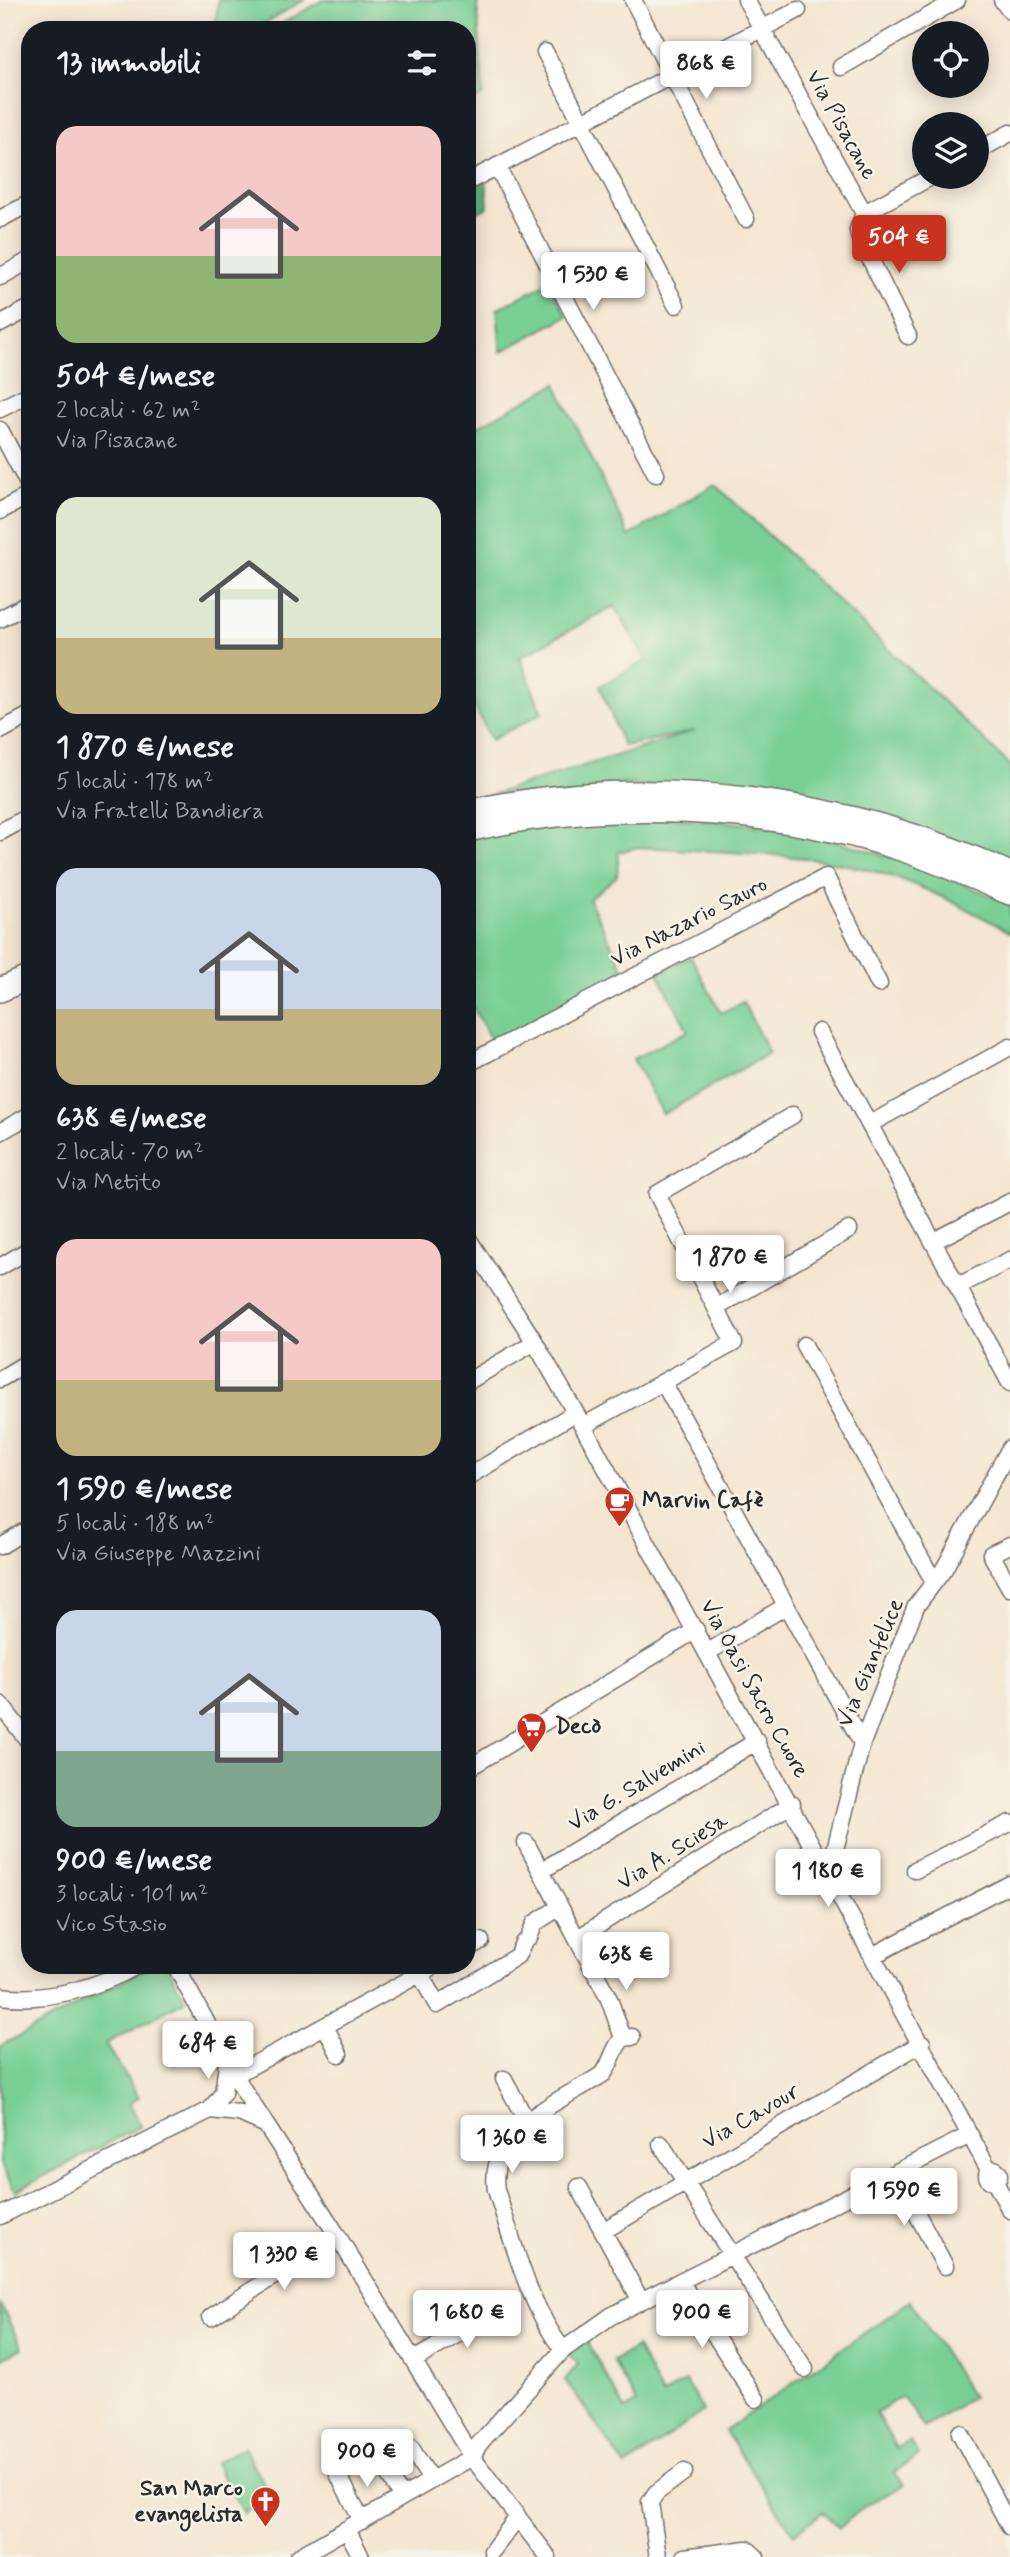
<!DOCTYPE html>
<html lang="it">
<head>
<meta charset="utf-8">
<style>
  :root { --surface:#171b24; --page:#20242c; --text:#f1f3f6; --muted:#9ea1a6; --accent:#c8321e }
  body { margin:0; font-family:Mynerve,sans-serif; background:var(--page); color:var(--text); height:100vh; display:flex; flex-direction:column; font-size:26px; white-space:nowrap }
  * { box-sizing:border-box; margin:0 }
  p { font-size:23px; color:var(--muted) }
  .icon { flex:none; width:38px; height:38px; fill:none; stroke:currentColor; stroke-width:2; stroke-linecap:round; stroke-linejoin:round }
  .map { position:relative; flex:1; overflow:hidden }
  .details { position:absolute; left:21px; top:21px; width:455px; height:1953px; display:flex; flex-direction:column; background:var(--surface); border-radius:28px; box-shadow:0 4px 18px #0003 }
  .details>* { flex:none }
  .tools { position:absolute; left:912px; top:21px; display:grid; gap:14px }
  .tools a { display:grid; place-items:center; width:77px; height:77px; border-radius:50%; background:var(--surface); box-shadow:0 4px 18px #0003; font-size:35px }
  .price { position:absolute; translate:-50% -60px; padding:0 16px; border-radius:7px; background:#fff; color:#222; font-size:23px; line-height:46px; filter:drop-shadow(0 2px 4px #0008) }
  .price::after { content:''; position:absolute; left:50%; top:42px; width:21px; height:16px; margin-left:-10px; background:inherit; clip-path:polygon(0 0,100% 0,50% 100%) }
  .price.on { background:var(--accent); color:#fff }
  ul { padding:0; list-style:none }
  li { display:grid; align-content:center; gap:14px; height:371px; padding:0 35px }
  li span { display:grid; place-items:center; height:217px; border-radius:21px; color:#555 }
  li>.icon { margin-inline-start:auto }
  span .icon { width:126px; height:126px; fill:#fffc; stroke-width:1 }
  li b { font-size:30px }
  h2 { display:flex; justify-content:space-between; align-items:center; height:84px; padding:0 35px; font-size:30px }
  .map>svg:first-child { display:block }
</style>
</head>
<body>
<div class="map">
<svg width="1010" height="2557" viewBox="0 0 1010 2557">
  <rect width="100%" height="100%" fill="#f7f3e8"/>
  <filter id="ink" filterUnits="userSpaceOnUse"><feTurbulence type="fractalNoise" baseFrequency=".0143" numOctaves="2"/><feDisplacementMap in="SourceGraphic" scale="14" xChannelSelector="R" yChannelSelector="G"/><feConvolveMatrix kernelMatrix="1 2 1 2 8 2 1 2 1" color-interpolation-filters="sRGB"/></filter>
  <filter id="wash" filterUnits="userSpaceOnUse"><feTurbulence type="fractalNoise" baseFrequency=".00686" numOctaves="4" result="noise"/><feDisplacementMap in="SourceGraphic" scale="28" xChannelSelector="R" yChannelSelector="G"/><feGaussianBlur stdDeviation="1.57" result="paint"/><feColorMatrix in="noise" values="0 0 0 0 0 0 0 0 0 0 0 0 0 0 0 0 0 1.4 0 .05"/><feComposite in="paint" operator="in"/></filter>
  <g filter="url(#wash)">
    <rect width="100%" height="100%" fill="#f4e6d1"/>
    <path fill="#79d095" stroke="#527e60" stroke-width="2" d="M218 0H304L253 30H215Z
      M323 0H477L483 95 467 104V30H271Z
      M549 282 567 316 501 352 497 309Z
      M556 384 629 536 715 484 1010 765V867C947 842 884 818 817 803 753 789 686 786 621 784V816C673 818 725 820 776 828 858 842 934 871 1010 904V932C974 913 938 893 899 879 818 851 724 853 639 847L619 852 617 876 589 899 626 974 493 1044 467 996 468 802 695 731 623 746 600 686 646 660 614 606 520 657 542 713 491 740 475 707 467 677V432Z
      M691 957 721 1013 743 1002 769 1053 663 1114 633 1059 688 1031 658 973Z
      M153 1965H166L186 2000 105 2044 139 2097 129 2104 141 2126 15 2191 0 2164V2046Z
      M910 2301 972 2397 924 2428 902 2396 876 2413 896 2448 910 2441 919 2455 895 2472 904 2485 865 2506 839 2528 823 2512 794 2534 725 2431Z
      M0 2303 22 2348 0 2359Z
      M585 2338 625 2410 637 2403 613 2361 637 2347 662 2395 686 2381 703 2411 626 2467 565 2380 578 2364 567 2353Z
      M243 2447 271 2497 244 2513 215 2463Z"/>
    <path fill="#62b27e" stroke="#466e54" stroke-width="2" d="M486 175 488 207 467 218V186Z"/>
  </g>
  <g filter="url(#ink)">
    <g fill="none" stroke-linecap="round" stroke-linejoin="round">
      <defs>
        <path id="minor" d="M633 0 746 219
          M746 0 864 213 931 177
          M1002 0 1010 11
          M545 52 676 305
          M841 67 957 0
          M976 152 1010 133
          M497 166 656 474
          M467 182 798 10
          M864 213 858 230 859 236 908 336
          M0 219 30 203
          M0 277 30 260
          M0 324 30 308
          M0 409 30 394
          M0 430 30 487
          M0 511 30 495
          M0 619 30 603
          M0 731 30 715
          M0 832 30 816
          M819 1032 1010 1383
          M467 1064 826 877 879 984
          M870 1124 1010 1047
          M0 1132 30 1115
          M467 1237 533 1339 583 1426 989 2170
          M934 1241 1010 1202
          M0 1267 30 1249
          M958 1286 1010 1260
          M716 1308 849 1230
          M804 1345 934 1582
          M0 1379 30 1361
          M467 1382 535 1342
          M663 1382 862 1743
          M583 1426 734 1343 657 1194 793 1115
          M467 1477 575 1413
          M1010 1545 991 1554 1010 1588
          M0 1546 30 1528
          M708 1652 786 1606
          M0 1704 30 1743
          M467 1769 696 1630
          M526 1843 609 1999 623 2038
          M915 1870 1010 1823
          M541 1871 757 1741
          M829 1873 862 1743 916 1606 944 1569 1010 1448
          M529 1937 535 1923 560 1907
          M578 1938 792 1804
          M467 1948 481 1941
          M874 1955 1010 1884
          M175 1965 244 2091 337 2235 472 2457 548 2557
          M420 1974 437 2005 517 1956 523 1943
          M0 1996C46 2002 98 1988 138 1965
          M325 2026 339 2054
          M235 2075 436 1965
          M504 2079 527 2122
          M210 2110 239 2113 264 2124
          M661 2144 805 2369
          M987 2175a6 6 0 1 1 12 0a6 6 0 1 1-12 0Z
          M895 2173 945 2266
          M994 2180 1010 2210
          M579 2187 641 2301
          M0 2216 210 2110 223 2093 227 2063
          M603 2231 922 2043
          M680 2281 756 2399
          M211 2317 337 2235
          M563 2350C528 2304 514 2244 496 2190 487 2128 560 2102 603 2074 612 2063 613 2048 623 2038L632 2037
          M414 2360 502 2308
          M960 2433 1010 2527
          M411 2448 431 2480
          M383 2466 402 2497
          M338 2474 362 2521
          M347 2529 361 2557
          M492 2551 518 2517
          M298 2557 472 2457 479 2444 563 2350 611 2316 970 2135
          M658 2557 650 2502 656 2493 684 2472
          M684 2557 747 2549 756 2557"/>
        <path id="highway" d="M467 812C647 772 844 796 1010 874
          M467 830C603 799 769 805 901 849 938 861 974 878 1010 893
          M0 990 30 977"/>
      </defs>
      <use href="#minor" stroke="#716c65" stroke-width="19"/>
      <use href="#highway" stroke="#716c65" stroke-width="26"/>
      <use href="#minor" stroke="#fff" stroke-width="16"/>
      <use href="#highway" stroke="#fff" stroke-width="23"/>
    </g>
  </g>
  <defs>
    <symbol id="cafe-pin" viewBox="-11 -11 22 30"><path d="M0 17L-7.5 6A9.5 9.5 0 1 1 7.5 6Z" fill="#c8321e" stroke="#f7f3e8"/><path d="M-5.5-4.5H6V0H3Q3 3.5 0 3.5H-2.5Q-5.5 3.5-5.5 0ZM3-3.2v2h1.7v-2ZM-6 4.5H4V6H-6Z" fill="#fff"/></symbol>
    <symbol id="supermarket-pin" viewBox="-11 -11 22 30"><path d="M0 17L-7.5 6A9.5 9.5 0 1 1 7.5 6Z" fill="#c8321e" stroke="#f7f3e8"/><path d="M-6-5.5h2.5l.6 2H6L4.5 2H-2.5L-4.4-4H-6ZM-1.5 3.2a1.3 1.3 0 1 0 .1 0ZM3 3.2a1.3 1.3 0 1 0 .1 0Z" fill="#fff"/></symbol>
    <symbol id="church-pin" viewBox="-11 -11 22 30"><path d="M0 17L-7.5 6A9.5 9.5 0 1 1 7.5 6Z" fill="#c8321e" stroke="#f7f3e8"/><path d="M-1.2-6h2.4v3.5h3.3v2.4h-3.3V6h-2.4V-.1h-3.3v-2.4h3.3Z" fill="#fff"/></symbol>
  </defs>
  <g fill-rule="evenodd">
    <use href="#cafe-pin" x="602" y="1484" width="35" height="47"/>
    <use href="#supermarket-pin" x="514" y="1710" width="35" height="47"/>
    <use href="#church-pin" x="248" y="2484" width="35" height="47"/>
  </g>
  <g text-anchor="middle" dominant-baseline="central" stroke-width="5" stroke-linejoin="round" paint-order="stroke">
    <g font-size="23" fill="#2b2b2b" stroke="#f7f3e8">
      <text transform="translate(841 125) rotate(61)">Via Pisacane</text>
      <text transform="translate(689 922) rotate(-27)">Via Nazario Sauro</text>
      <text transform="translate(871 1663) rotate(-67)">Via Gianfelice</text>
      <text transform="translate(754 1689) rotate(61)">Via Oasi Sacro Cuore</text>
      <text transform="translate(637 1786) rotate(-31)">Via G. Salvemini</text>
      <text transform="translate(673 1852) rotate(-32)">Via A. Sciesa</text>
      <text transform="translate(751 2117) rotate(-30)">Via Cavour</text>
    </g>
    <g font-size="23" font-weight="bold" fill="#2b2b2b" stroke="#f7f3e8" text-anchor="start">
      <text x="642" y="1501">Marvin Cafè</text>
      <text x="555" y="1727">Decò</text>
      <text x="243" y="2489" text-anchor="end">San Marco<tspan x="243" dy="26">evangelista</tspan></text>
    </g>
  </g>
</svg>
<div class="tools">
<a><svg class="icon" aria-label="locate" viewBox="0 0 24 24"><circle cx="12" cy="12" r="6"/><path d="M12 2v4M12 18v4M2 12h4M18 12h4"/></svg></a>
<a><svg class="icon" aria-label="layers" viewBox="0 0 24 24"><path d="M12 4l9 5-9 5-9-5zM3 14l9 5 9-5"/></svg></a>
</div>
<b class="price" style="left:706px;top:101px">868 €</b>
<b class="price on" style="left:899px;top:275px">504 €</b>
<b class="price" style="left:593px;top:312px">1 530 €</b>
<b class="price" style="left:730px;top:1295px">1 870 €</b>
<b class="price" style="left:828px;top:1909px">1 180 €</b>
<b class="price" style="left:626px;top:1992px">638 €</b>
<b class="price" style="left:208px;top:2081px">684 €</b>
<b class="price" style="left:512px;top:2175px">1 360 €</b>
<b class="price" style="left:904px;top:2228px">1 590 €</b>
<b class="price" style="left:284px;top:2292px">1 330 €</b>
<b class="price" style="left:467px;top:2350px">1 680 €</b>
<b class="price" style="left:702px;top:2350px">900 €</b>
<b class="price" style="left:367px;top:2489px">900 €</b>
<section class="details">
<h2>13 immobili<svg class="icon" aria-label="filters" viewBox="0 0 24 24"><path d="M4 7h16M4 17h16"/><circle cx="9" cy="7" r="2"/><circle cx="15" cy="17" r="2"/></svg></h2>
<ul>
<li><span style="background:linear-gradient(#f6c9c9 60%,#8fb573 0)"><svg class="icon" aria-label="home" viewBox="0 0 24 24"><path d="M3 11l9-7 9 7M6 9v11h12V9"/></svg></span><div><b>504 €/mese</b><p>2 locali · 62 m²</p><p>Via Pisacane</p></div></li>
<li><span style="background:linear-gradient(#dfe7d0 65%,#c2b280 0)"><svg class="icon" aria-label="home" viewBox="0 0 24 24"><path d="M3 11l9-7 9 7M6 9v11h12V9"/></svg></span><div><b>1 870 €/mese</b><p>5 locali · 178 m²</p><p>Via Fratelli Bandiera</p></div></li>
<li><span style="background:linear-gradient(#c9d6e8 65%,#c2b280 0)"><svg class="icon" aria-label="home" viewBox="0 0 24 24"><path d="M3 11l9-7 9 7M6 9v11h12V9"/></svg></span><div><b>638 €/mese</b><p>2 locali · 70 m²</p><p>Via Metito</p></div></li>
<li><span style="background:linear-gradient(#f6c9c9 65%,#c2b280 0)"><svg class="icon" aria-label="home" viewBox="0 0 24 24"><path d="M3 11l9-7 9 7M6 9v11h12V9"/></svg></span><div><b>1 590 €/mese</b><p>5 locali · 188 m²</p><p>Via Giuseppe Mazzini</p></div></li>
<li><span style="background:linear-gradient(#c9d6e8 65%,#7fa58c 0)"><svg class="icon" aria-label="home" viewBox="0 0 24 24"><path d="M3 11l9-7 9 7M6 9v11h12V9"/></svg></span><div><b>900 €/mese</b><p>3 locali · 101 m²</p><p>Vico Stasio</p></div></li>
</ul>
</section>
</div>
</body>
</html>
